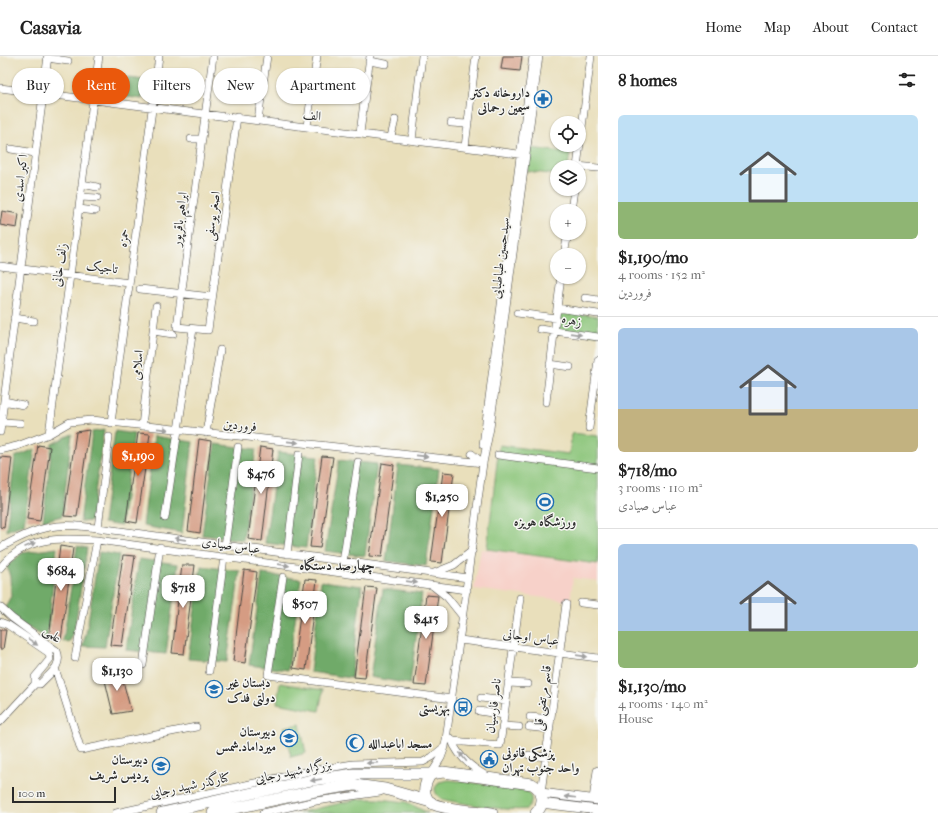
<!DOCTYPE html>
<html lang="en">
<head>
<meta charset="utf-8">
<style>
  :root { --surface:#fff; --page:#f2f2f2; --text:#222; --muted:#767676; --line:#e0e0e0; --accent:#ea580c }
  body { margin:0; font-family:"IM FELL French Canon",Amiri,serif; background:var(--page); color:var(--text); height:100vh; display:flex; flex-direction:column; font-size:15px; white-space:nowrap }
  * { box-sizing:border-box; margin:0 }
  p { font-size:13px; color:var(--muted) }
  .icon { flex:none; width:22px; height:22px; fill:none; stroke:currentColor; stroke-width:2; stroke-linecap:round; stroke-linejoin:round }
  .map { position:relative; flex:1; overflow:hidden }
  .drawer { display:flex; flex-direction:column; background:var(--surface); width:340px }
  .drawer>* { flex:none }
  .guide { position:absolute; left:12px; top:12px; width:380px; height:36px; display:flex; gap:8px }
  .fabs { position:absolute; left:550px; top:60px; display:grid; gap:8px }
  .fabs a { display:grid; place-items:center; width:36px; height:36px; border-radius:50%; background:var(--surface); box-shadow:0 1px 3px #0004; font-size:20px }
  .scale { position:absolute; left:12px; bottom:10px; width:104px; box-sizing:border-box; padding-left:4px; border:2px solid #2b2b2b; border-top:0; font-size:11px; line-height:14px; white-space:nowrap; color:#2b2b2b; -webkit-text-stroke:3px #f6f6f2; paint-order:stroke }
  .price { position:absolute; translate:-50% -34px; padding:0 9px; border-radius:8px; background:#fff; color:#222; font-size:13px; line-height:26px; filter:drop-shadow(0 1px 2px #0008) }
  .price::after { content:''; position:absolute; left:50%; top:24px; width:12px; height:9px; margin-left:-6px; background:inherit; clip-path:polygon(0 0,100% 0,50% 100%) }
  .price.on { background:var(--accent); color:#fff }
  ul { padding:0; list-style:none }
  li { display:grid; align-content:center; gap:8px; height:212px; padding:0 20px }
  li+li { border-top:1px solid var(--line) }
  li span { display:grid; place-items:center; height:124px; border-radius:6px; color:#555 }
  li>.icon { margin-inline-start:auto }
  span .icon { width:72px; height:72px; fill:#fffc; stroke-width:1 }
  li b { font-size:17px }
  h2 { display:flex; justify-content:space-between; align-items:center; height:48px; padding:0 20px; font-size:17px }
  .tag { padding:0 14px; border-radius:18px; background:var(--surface); box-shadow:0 1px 3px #0004; font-size:14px; line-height:36px }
  .tag.on { background:var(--accent); color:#fff }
  header { display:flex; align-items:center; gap:24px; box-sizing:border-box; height:56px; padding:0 20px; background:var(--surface); border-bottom:1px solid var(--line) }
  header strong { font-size:19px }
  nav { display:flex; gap:22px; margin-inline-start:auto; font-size:14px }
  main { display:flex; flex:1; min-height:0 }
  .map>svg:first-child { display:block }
</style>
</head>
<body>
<header>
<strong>Casavia</strong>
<nav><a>Home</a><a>Map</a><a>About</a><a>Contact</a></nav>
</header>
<main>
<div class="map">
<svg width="598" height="757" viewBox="0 0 598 757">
  <rect width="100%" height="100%" fill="#f6f6f2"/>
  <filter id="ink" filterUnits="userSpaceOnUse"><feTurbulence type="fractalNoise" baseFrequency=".025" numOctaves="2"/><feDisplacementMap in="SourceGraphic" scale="8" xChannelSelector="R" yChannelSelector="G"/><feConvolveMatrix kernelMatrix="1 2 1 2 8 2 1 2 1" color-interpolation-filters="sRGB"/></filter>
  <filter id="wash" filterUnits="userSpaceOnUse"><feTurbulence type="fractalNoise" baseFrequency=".012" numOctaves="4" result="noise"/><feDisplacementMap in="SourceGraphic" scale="16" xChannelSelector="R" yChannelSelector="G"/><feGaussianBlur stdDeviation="0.9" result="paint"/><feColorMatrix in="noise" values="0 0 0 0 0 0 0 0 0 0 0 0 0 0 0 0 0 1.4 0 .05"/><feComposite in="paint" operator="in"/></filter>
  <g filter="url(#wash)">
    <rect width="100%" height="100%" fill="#e9dfbb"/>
    <path fill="#f7d1c9" d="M481 493 598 509V525L573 522 570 545 474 533Z"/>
    <path fill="#8bc579" stroke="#5b7852" d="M530 92 570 97 568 111H557V119L527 115Z
      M560 255 598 260V279L558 274Z
      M572 377 598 380V508L487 493 499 389 569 398Z
      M280 627 323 634 319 655 277 647Z
      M300 668 306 697 291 701 284 671Z
      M449 724 501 730 527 735C530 738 532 742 531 746 531 749 529 751 526 753 513 756 457 747 442 743 438 740 435 738 435 732L439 726Z
      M359 743H379L406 746 428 757H298Z"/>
    <path fill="#70aa69" stroke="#4e6a4a" d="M102 18 144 24 142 43 99 37Z
      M104 374 91 465 80 466 92 376Z
      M115 375 134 378 121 470 103 467Z
      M72 378 62 460 43 465 52 388Z
      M154 380 193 386 182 477 143 470Z
      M215 388 256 393 243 484 202 479Z
      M35 393 24 468 6 475 15 401Z
      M278 396 318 400 306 492 265 487Z
      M339 404 377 408 365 500 325 495Z
      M398 409 439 413 426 510 386 505Z
      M77 490 87 492 74 577 69 587 63 585Z
      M57 492 47 582 14 564 5 551 11 540 10 521 7 510 22 497Z
      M99 496 119 499 105 591 82 590 86 578Z
      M139 503 178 508 166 598 126 594Z
      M201 510 240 515 227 606 188 603Z
      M262 518 301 523 288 614 249 609Z
      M321 525 362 530 351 622 310 616Z
      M383 533 422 538 410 628 370 621Z"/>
    <g id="blocks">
      <path fill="#d59c83" d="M503 0H522L520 15 501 13Z
        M2 155 19 158 17 172 0 169Z
        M89 374 77 461 64 460 76 376Z
        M138 377 150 378 137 467 126 465Z
        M199 383 211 385 200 477 188 475Z
        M38 389 50 391 40 465 27 463Z
        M260 391 273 393 262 485 248 483Z
        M322 400 333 401 320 492 310 491Z
        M0 401 12 402 4 472 0 471Z
        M382 407 394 409 382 501 369 500Z
        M443 416 454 417 442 507 431 506Z
        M60 490 73 492 61 584 49 582Z
        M123 499 135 500 122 590 110 589Z
        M182 509H195L184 598 172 597Z
        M244 514 257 516 245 607 233 605Z
        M305 523 317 524 306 614 293 612Z
        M366 531 377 532 365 622 354 621Z
        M426 539 438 540 426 630 414 629Z
        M0 574H6L3 593H0Z
        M120 614 131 655 113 658 103 616Z"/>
    </g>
  </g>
  <g filter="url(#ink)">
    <use href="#blocks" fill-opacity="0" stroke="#484641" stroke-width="1"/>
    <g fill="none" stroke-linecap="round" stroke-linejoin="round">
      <defs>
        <path id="minor" d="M213 0 177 271 208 274 237 61
          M47 2 68 5
          M369 5 386 8
          M0 32 526 99
          M258 64 267 0
          M451 67 467 68
          M307 70 317 0
          M360 77 370 0
          M391 81 395 64
          M191 83H201
          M412 84 422 0
          M465 91 476 0
          M11 93 35 97
          M577 110 598 112
          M577 111 591 0
          M82 128 97 131
          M81 141 97 142
          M79 153 95 155
          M571 155 574 133
          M564 199 568 177
          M0 210 129 227
          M140 233 212 241
          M585 242 598 244
          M557 252 561 221
          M517 257 556 262
          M14 262 34 265
          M540 273 598 281
          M153 275 173 278
          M550 308 570 311
          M4 345 23 349
          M546 346 557 252 598 258
          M1 366 20 367
          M111 367 159 0
          M142 370 156 250
          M589 372 598 304
          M0 376 48 0
          M206 377 220 294
          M49 378 99 0
          M483 389 533 0
          M0 394 17 390 49 378 70 366 92 364 483 407
          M472 398 483 407
          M498 399 598 412
          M165 462 193 273
          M98 472 109 381
          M225 490 238 391
          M0 492C17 482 37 472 57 470 71 468 85 471 98 472L468 522
          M287 498 299 398
          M343 506 358 406
          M0 512C26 479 59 482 97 484L467 534
          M434 517 454 509 472 495
          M283 521 268 619 452 643
          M433 530 447 541 463 561
          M581 547 598 549
          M0 551 12 562 57 595C63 610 50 617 40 628H35
          M0 566 8 569 49 597 50 603 35 621V628
          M460 584 598 602
          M75 602 97 484
          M143 609 160 491
          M55 612 81 694 196 671
          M209 615 224 501
          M508 627 528 628
          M481 642 506 645
          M479 655 504 659
          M530 661 551 663
          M0 666 35 628
          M503 670 519 671
          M529 671 550 673
          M451 682C456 698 471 711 485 719
          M452 685 500 689 520 542
          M529 699 546 701
          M431 718 441 702 445 691 483 407 490 372 539 0
          M541 737 566 548
          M116 757 310 715 353 708 423 706 432 701 444 691
          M263 757 316 745 380 736"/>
        <path id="major" d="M541 737 598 744
          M594 743 598 715
          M541 747 598 754"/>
        <path id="highway" d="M162 757 312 724 354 718H431
          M213 757 315 735 355 729 385 733 431 746
          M492 757C478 755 440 754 430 746 421 738 425 726 431 718L443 716 532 728C544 734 545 748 536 757"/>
      </defs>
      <use href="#minor" stroke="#484641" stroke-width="8"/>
      <use href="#major" stroke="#484641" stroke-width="10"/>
      <use href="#highway" stroke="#484641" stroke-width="12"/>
      <use href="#minor" stroke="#fff" stroke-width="7"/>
      <use href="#major" stroke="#fff" stroke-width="9"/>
      <use href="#highway" stroke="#fff" stroke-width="11"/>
    </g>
    <defs><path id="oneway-solid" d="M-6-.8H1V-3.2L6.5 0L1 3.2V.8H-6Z"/></defs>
    <g fill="#a0a0a0">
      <use href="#oneway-solid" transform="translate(576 278) rotate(8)"/>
      <use href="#oneway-solid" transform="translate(163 373) rotate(6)"/>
      <use href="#oneway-solid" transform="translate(293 386) rotate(6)"/>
      <use href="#oneway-solid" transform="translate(422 400) rotate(6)"/>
      <use href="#oneway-solid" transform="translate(180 483) rotate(-172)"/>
      <use href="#oneway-solid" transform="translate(30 489) rotate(-23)"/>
      <use href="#oneway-solid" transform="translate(284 509) rotate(8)"/>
      <use href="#oneway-solid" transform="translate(412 526) rotate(8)"/>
      <use href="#oneway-solid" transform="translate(33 586) rotate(35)"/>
      <use href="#oneway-solid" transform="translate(582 600) rotate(8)"/>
      <use href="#oneway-solid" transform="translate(463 701) rotate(-129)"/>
      <use href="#oneway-solid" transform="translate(372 707) rotate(177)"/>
      <use href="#oneway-solid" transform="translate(316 724) rotate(171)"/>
      <use href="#oneway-solid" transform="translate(570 741) rotate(-173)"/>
    </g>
  </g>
  <defs>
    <symbol id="pharmacy-ring" viewBox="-11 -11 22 22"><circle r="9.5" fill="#f6f6f2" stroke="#1f6fb2" stroke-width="1.5"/><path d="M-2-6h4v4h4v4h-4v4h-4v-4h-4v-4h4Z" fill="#1f6fb2"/></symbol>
    <symbol id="stadium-ring" viewBox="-11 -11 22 22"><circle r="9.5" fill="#f6f6f2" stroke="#1f6fb2" stroke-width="1.5"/><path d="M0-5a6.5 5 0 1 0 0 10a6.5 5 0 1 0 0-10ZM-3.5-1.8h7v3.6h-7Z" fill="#1f6fb2"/></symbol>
    <symbol id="school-ring" viewBox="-11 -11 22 22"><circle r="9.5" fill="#f6f6f2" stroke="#1f6fb2" stroke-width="1.5"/><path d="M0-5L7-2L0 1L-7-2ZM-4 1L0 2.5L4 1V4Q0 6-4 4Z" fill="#1f6fb2"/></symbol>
    <symbol id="bus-ring" viewBox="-11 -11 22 22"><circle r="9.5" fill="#f6f6f2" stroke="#1f6fb2" stroke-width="1.5"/><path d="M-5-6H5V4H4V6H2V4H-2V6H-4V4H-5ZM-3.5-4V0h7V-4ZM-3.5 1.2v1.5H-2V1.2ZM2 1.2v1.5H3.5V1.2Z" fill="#1f6fb2"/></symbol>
    <symbol id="mosque-ring" viewBox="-11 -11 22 22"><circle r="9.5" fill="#f6f6f2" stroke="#1f6fb2" stroke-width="1.5"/><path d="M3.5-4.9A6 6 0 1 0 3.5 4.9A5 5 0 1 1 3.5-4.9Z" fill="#1f6fb2"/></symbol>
    <symbol id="civic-ring" viewBox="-11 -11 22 22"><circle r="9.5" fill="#f6f6f2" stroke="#1f6fb2" stroke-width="1.5"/><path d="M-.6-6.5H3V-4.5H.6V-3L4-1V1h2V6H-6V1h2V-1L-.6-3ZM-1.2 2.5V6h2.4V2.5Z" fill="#1f6fb2"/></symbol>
  </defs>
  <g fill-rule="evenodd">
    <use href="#pharmacy-ring" x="533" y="33" width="20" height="20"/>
    <use href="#stadium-ring" x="535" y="436" width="20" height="20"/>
    <use href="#school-ring" x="204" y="623" width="20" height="20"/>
    <use href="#bus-ring" x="453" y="641" width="20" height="20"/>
    <use href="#school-ring" x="279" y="672" width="20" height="20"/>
    <use href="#mosque-ring" x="345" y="677" width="20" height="20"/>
    <use href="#civic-ring" x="479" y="693" width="20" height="20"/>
    <use href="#school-ring" x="151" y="700" width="20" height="20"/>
  </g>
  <g text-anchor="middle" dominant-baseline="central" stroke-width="3" stroke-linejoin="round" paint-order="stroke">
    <g font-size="13" font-weight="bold" fill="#2b2b2b" stroke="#f6f6f2" text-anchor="end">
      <text x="530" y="36">داروخانه دکتر<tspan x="530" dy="15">سیمین رحمانی</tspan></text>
      <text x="545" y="465" text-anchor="middle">ورزشگاه هویزه</text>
      <text x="227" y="626" text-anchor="start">دبستان غیر<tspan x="227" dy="15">دولتی فدک</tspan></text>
      <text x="450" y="651">بهزیستی</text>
      <text x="276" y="675">دبیرستان<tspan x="276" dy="15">میرداماد.شمس</tspan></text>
      <text x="368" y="687" text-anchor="start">مسجد اباعبدالله</text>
      <text x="502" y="696" text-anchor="start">پزشکی قانونی<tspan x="502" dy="15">واحد جنوب تهران</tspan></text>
      <text x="148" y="703">دبیرستان<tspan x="148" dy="15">پردیس شریف</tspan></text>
    </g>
    <g font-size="13" fill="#2b2b2b" stroke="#f6f6f2">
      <text transform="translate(312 59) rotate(7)">الف</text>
      <text transform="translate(20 122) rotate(-83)">اکبر اسدی</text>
      <text transform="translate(212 160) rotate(-82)">اصغر یوسفی</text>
      <text transform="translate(179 163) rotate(-83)">ابراهیم باقرپور</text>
      <text transform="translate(123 182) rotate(-83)">حمزه</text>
      <text transform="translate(500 202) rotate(-83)">سیدحسین طباطبایی</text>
      <text transform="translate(59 209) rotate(-82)">زلف خانی</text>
      <text transform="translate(102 211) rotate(7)">تاجیک</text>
      <text transform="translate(572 264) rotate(13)">زهره</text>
      <text transform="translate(137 309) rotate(-84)">اسلامی</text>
      <text transform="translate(240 369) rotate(6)">فروردین</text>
      <text transform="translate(231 489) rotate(8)">عباس صیادی</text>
      <text transform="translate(53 578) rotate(39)">علمی</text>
      <text transform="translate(531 581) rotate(8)">عباس اوجانی</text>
      <text transform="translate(542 642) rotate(-82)">قاسم مرتضی قلی</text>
      <text transform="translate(493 650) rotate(-83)">ناصر فارسیان</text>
      <text transform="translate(293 715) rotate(-11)">بزرگراه شهید رجایی</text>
      <text transform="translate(190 729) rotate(-12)">کنارگذر شهید رجایی</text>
    </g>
    <g font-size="14" font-weight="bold" fill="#2b2b2b" stroke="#f6f6f2">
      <text x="337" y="509">چهارصد دستگاه</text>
    </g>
  </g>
</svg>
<div class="fabs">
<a><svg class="icon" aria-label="locate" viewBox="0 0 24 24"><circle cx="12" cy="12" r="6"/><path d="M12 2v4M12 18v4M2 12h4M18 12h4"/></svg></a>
<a><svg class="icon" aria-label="layers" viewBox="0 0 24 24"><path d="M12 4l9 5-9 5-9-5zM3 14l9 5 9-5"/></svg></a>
<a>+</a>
<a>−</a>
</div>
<div class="scale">100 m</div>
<b class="price on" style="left:138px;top:421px">$1,190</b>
<b class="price" style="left:261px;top:439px">$476</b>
<b class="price" style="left:442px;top:462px">$1,250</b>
<b class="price" style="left:61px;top:536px">$684</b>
<b class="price" style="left:183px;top:553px">$718</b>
<b class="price" style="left:305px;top:569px">$507</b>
<b class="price" style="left:426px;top:584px">$415</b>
<b class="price" style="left:117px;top:636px">$1,130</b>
<div class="guide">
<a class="tag">Buy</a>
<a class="tag on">Rent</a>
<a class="tag">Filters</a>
<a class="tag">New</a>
<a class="tag">Apartment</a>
</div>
</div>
<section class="drawer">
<h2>8 homes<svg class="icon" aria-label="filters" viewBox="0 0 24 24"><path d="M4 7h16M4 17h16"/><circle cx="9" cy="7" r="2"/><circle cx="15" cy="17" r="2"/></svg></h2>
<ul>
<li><span style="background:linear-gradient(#bfe0f5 70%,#8fb573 0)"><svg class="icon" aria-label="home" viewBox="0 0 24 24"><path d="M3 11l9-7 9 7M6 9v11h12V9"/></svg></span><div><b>$1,190/mo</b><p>4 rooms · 152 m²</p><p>فروردین</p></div></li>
<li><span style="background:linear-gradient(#a9c7e8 65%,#c2b280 0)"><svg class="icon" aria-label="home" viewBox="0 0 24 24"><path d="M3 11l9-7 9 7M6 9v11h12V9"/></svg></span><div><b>$718/mo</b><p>3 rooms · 110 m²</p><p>عباس صیادی</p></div></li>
<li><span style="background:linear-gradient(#a9c7e8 70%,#8fb573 0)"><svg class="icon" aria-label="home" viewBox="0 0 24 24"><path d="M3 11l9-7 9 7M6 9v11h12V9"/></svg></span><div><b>$1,130/mo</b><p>4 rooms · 140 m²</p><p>House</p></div></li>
</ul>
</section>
</main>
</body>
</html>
